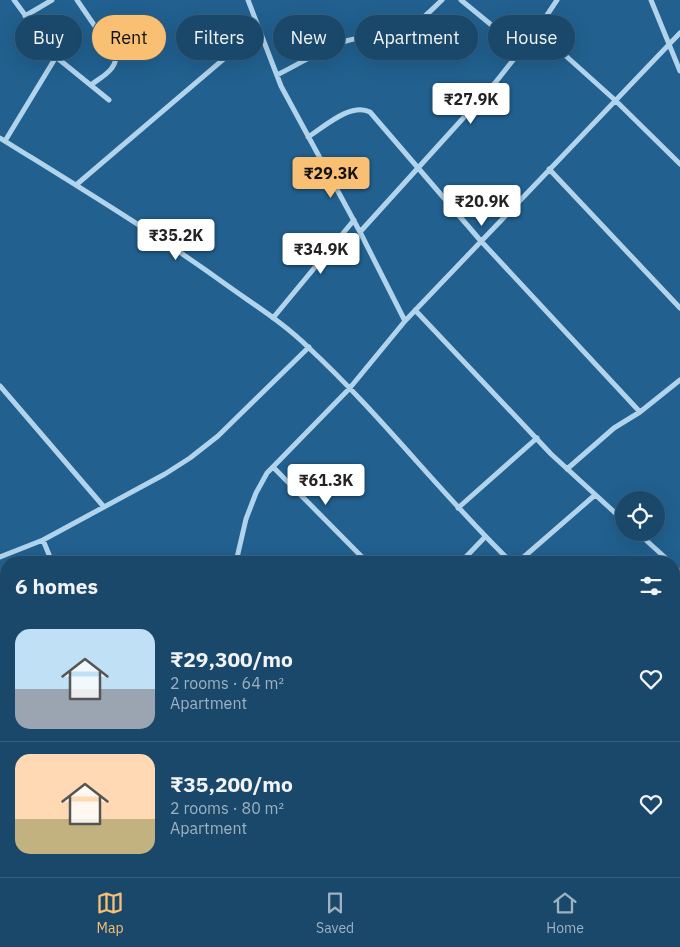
<!DOCTYPE html>
<html lang="en">
<head>
<meta charset="utf-8">
<style>
  :root { --surface:#19486b; --page:#224f71; --text:#f1f3f6; --muted:#9fb2c1; --line:#37607e; --accent:#f9c073 }
  body { margin:0; font-family:"IBM Plex Sans",sans-serif; background:var(--page); color:var(--text); height:100vh; display:flex; flex-direction:column; font-size:19px; white-space:nowrap }
  * { box-sizing:border-box; margin:0 }
  p { font-size:16px; color:var(--muted) }
  .icon { flex:none; width:28px; height:28px; fill:none; stroke:currentColor; stroke-width:2; stroke-linecap:round; stroke-linejoin:round }
  .map { position:relative; flex:1; overflow:hidden }
  .details { position:absolute; left:0px; top:556px; width:680px; height:321px; display:flex; flex-direction:column; background:var(--surface); border-radius:20px 20px 0 0; box-shadow:0 5px 20px #0002,0 0 0 1px var(--line) }
  .details>* { flex:none }
  .guide { position:absolute; left:15px; top:15px; width:650px; height:45px; display:flex; gap:10px }
  .fabs { position:absolute; left:615px; top:491px; display:grid; gap:10px }
  .fabs a { display:grid; place-items:center; width:50px; height:50px; border-radius:50%; background:var(--surface); box-shadow:0 5px 20px #0002,0 0 0 1px var(--line); font-size:25px }
  .price { position:absolute; translate:-50% -42px; padding:0 11px; border-radius:5px; background:#fff; color:#222; font-size:16px; line-height:32px; filter:drop-shadow(0 1px 2px #0008) }
  .price::after { content:''; position:absolute; left:50%; top:30px; width:15px; height:11px; margin-left:-8px; background:inherit; clip-path:polygon(0 0,100% 0,50% 100%) }
  .price.selected { background:var(--accent); color:#111 }
  ul { padding:0; list-style:none }
  li { display:flex; align-items:center; gap:15px; height:125px; padding:0 15px }
  li+li { border-top:1px solid var(--line) }
  li span { display:grid; place-items:center; flex:none; width:140px; height:100px; border-radius:15px; color:#555 }
  li>.icon { margin-inline-start:auto }
  span .icon { width:60px; height:60px; fill:#fffc; stroke-width:1 }
  li b { font-size:21px }
  h2 { display:flex; justify-content:space-between; align-items:center; height:60px; padding:0 15px; font-size:21px }
  .chip { padding:0 18px; border-radius:22px; background:var(--surface); box-shadow:0 5px 20px #0002,0 0 0 1px var(--line); font-size:18px; line-height:45px }
  .chip.selected { background:var(--accent); color:#111 }
  .dock { display:flex; justify-content:space-around; align-items:center; height:70px; border-top:1px solid var(--line); background:var(--surface); font-size:14px; color:var(--muted) }
  .dock a { display:grid; justify-items:center; gap:2px }
  .dock .selected { color:var(--accent) }
  .map>svg:first-child { display:block }
</style>
</head>
<body>
<div class="map">
<svg width="680" height="877" viewBox="0 0 680 877">
  <rect width="100%" height="100%" fill="#21608f"/>
  <g fill="none" stroke-linecap="round" stroke-linejoin="round">
    <path stroke="#b1d4ec" stroke-width="5" d="M14 0 56 57 109 100
      M77 0 116 57C115 71 101 77 91 85
      M461 0 522 50
      M651 0 680 71
      M25 16 52 0
      M537 30 616 101 680 164
      M277 75C299 64 323 49 346 41 362 36 377 38 392 35 413 30 427 14 442 0
      M308 137C324 127 351 102 370 112L480 240 640 412
      M0 138C77 186 155 233 228 286 256 306 285 324 309 348 381 415 441 494 511 562
      M5 141 56 57
      M549 169 680 308
      M76 185 259 29
      M360 232 495 83 537 30 557 0
      M415 310 551 454 624 521
      M273 318 354 220
      M405 321 680 33
      M0 386 104 507
      M273 467 364 559
      M567 469 614 428 640 412 680 380
      M458 508 537 438
      M637 532 670 562
      M43 540 52 562
      M0 557 43 540 165 474 190 458 218 436 309 347
      M236 562 246 519 256 493 267 473 349 389 405 321 360 232 281 86 248 0
      M461 562 485 537
      M518 562 595 495
      M674 566 680 572
      M674 633 680 626
      M0 686H6
      M674 705 680 709
      M0 756V793
      M355 871 379 877
      M55 877 56 871
      M160 877 161 871
      M283 877 285 871
      M382 877 384 871
      M511 877V871"/>
  </g>
</svg>
<div class="fabs">
<a><svg class="icon" aria-label="locate" viewBox="0 0 24 24"><circle cx="12" cy="12" r="6"/><path d="M12 2v4M12 18v4M2 12h4M18 12h4"/></svg></a>
</div>
<b class="price" style="left:471px;top:125px">₹27.9K</b>
<b class="price selected" style="left:331px;top:199px">₹29.3K</b>
<b class="price" style="left:482px;top:227px">₹20.9K</b>
<b class="price" style="left:176px;top:261px">₹35.2K</b>
<b class="price" style="left:321px;top:275px">₹34.9K</b>
<b class="price" style="left:326px;top:506px">₹61.3K</b>
<div class="guide">
<a class="chip">Buy</a>
<a class="chip selected">Rent</a>
<a class="chip">Filters</a>
<a class="chip">New</a>
<a class="chip">Apartment</a>
<a class="chip">House</a>
</div>
<section class="details">
<h2>6 homes<svg class="icon" aria-label="filters" viewBox="0 0 24 24"><path d="M4 7h16M4 17h16"/><circle cx="9" cy="7" r="2"/><circle cx="15" cy="17" r="2"/></svg></h2>
<ul>
<li><span style="background:linear-gradient(#bfe0f5 60%,#9aa5b1 0)"><svg class="icon" aria-label="home" viewBox="0 0 24 24"><path d="M3 11l9-7 9 7M6 9v11h12V9"/></svg></span><div><b>₹29,300/mo</b><p>2 rooms · 64 m²</p><p>Apartment</p></div><svg class="icon" aria-label="heart" viewBox="0 0 24 24"><path d="M12 20l-8-8c-3-5 5-10 8-4 3-6 11-1 8 4z"/></svg></li>
<li><span style="background:linear-gradient(#ffd9b3 65%,#c2b280 0)"><svg class="icon" aria-label="home" viewBox="0 0 24 24"><path d="M3 11l9-7 9 7M6 9v11h12V9"/></svg></span><div><b>₹35,200/mo</b><p>2 rooms · 80 m²</p><p>Apartment</p></div><svg class="icon" aria-label="heart" viewBox="0 0 24 24"><path d="M12 20l-8-8c-3-5 5-10 8-4 3-6 11-1 8 4z"/></svg></li>
</ul>
</section>
</div>
<nav class="dock">
<a class="selected"><svg class="icon" aria-label="map" viewBox="0 0 24 24"><path d="M3 6l6-2 6 2 6-2v14l-6 2-6-2-6 2zM9 4v14M15 6v14"/></svg>Map</a>
<a><svg class="icon" aria-label="saved" viewBox="0 0 24 24"><path d="M7 4h10v16l-5-4-5 4z"/></svg>Saved</a>
<a><svg class="icon" aria-label="home" viewBox="0 0 24 24"><path d="M3 11l9-7 9 7M6 9v11h12V9"/></svg>Home</a>
</nav>
</body>
</html>
